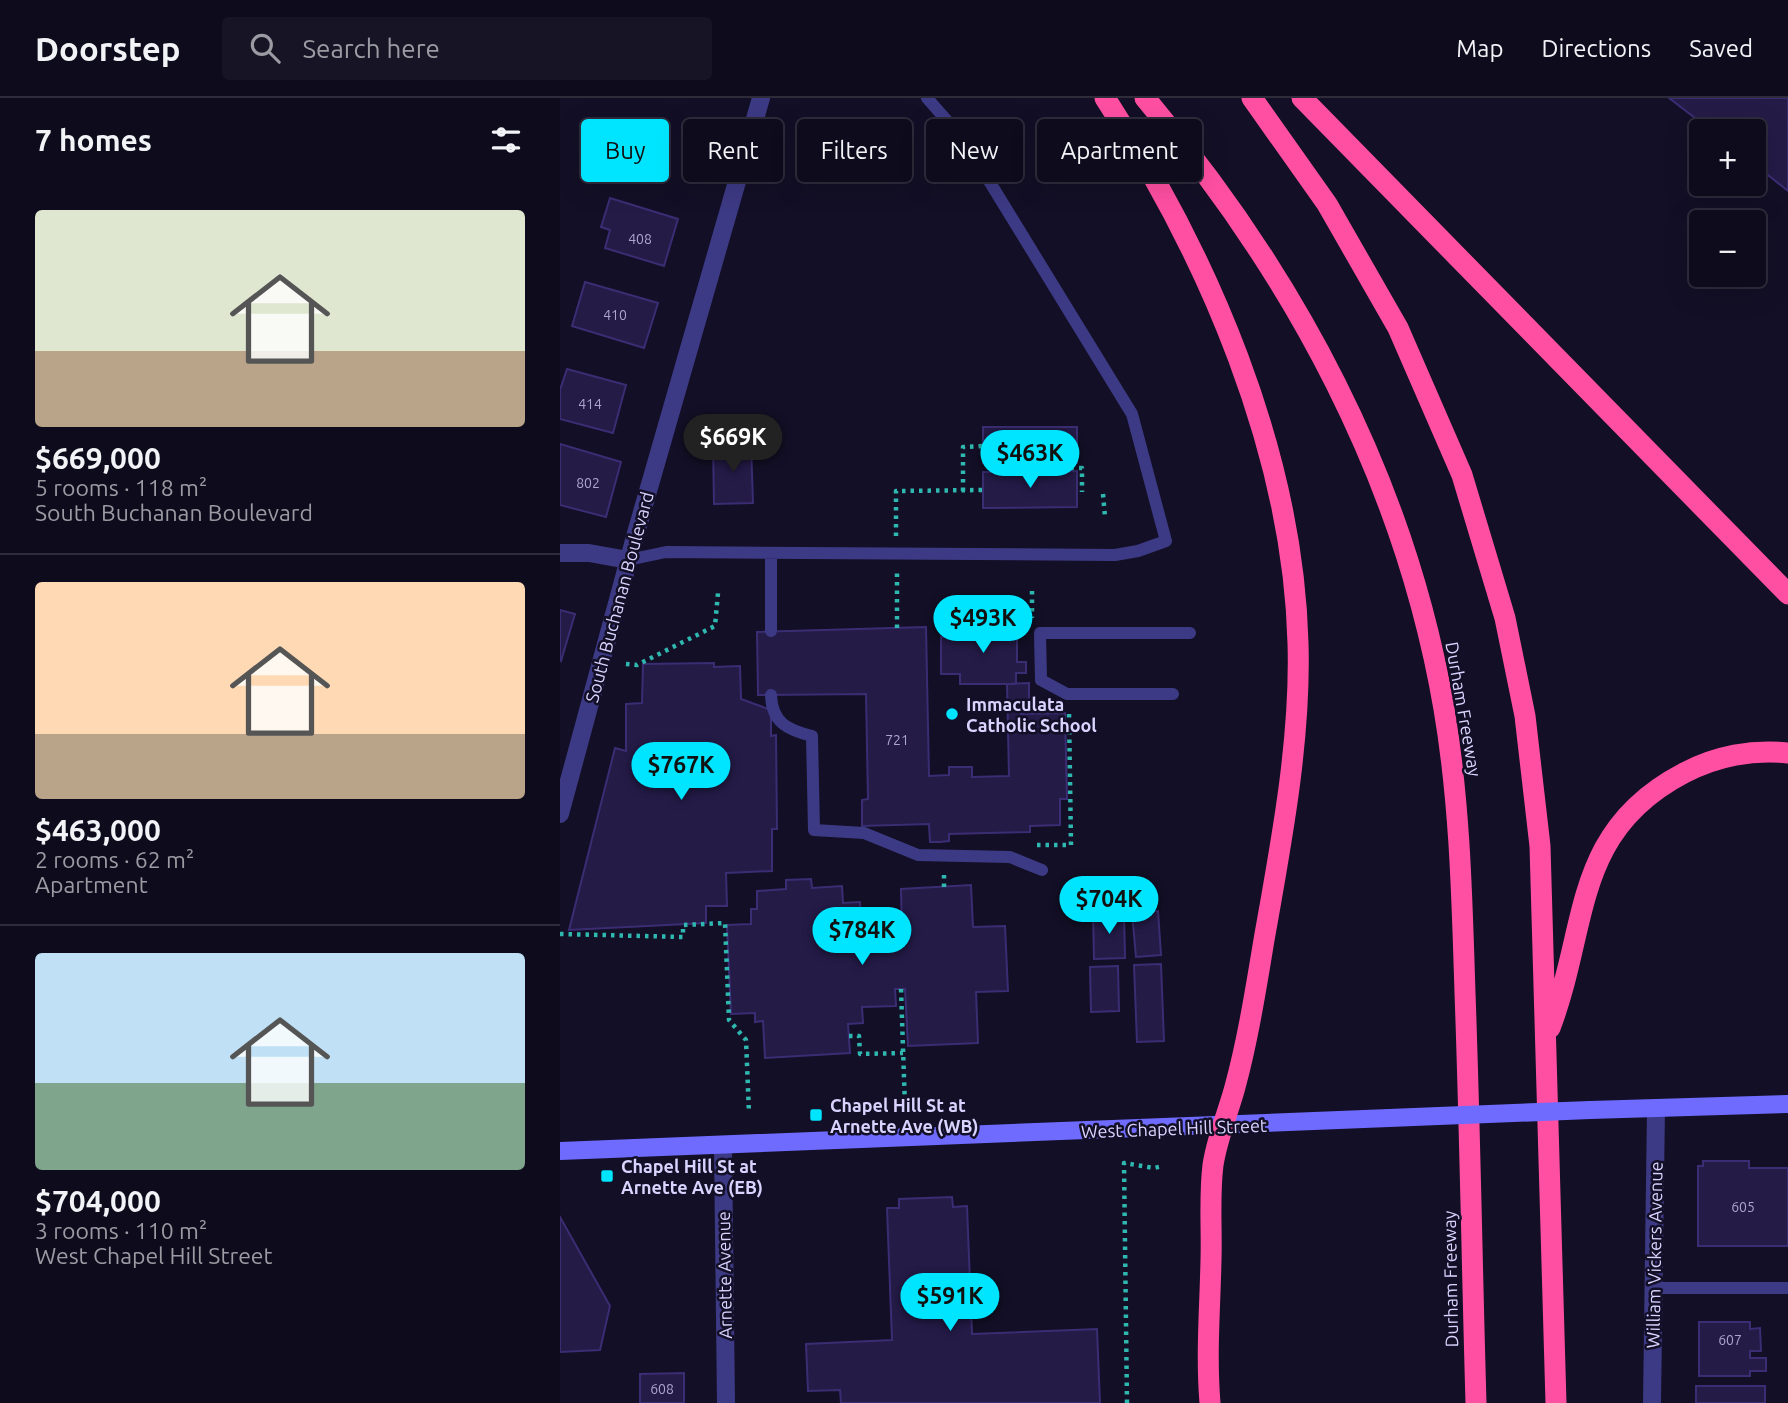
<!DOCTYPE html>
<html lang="en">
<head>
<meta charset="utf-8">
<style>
  :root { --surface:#0e0b1c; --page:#171425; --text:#f1f3f6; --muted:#9b9ba3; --line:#2e2b3b; --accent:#00e5ff }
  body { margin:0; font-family:Ubuntu,sans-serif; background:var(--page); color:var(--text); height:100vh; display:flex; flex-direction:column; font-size:26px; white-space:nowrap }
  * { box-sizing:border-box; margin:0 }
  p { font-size:23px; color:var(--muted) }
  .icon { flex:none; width:38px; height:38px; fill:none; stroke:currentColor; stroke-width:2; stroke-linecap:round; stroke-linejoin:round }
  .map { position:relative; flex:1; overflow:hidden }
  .panel { display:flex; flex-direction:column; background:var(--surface); width:560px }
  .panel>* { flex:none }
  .guide { position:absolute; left:21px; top:21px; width:665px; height:63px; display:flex; gap:14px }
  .fabs { position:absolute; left:1129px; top:21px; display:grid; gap:14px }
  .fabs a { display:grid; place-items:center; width:77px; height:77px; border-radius:7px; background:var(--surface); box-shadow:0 7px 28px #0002,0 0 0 2px var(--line); font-size:35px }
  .price { position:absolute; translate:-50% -60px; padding:0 16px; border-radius:24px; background:var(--accent); color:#111; font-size:23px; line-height:46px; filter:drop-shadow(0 2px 4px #0008) }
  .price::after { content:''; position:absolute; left:50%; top:42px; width:21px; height:16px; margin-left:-10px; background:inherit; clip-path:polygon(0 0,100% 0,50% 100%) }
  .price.selected { background:#222; color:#fff }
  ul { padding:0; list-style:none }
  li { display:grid; align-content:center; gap:14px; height:371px; padding:0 35px }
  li+li { border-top:2px solid var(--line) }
  li span { display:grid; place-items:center; height:217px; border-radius:7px; color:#555 }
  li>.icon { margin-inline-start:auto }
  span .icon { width:126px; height:126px; fill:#fffc; stroke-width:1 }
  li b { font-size:30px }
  h2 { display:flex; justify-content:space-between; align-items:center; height:84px; padding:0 35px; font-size:30px }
  .tag { padding:0 24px; border-radius:7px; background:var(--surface); box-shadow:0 7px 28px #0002,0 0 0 2px var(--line); font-size:24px; line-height:63px }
  .tag.selected { background:var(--accent); color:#111 }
  header { display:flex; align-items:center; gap:42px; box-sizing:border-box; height:98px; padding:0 35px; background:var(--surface); border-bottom:2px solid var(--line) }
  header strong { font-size:33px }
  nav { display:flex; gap:38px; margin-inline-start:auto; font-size:24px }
  .search { width:490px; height:63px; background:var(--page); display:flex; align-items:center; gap:18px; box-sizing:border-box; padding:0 24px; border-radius:7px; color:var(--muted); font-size:26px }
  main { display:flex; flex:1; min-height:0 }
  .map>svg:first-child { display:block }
</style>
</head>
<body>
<header>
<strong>Doorstep</strong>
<div class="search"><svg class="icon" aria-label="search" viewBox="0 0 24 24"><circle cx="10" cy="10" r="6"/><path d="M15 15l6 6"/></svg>Search here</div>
<nav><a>Map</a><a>Directions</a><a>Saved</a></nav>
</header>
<main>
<section class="panel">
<h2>7 homes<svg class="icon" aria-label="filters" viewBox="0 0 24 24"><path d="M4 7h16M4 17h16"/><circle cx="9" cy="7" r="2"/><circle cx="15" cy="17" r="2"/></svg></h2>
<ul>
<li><span style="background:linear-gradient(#dfe7d0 65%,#b9a48a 0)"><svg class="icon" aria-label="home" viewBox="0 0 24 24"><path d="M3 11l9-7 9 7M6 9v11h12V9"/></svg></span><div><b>$669,000</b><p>5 rooms · 118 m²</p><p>South Buchanan Boulevard</p></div></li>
<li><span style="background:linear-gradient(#ffd9b3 70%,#b9a48a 0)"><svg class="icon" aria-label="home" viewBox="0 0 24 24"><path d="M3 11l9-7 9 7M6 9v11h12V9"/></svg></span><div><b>$463,000</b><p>2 rooms · 62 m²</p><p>Apartment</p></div></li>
<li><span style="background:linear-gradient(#bfe0f5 60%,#7fa58c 0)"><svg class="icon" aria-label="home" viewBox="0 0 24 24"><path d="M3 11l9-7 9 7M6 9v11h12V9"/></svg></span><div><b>$704,000</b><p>3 rooms · 110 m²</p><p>West Chapel Hill Street</p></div></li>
</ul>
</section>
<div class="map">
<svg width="1228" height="1305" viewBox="0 0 1228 1305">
  <rect width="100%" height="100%" fill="#130f26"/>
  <path fill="#241b47" stroke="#3b2d73" stroke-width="2" d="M1109 0H1228V93L1194 66V33H1152Z
    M50 100 118 121 104 168 45 150 50 132 41 129Z
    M25 184 98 205 84 250 12 228Z
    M7 271 66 287 53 335 0 321V292Z
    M423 329H517V365H423Z
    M0 346 61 364 46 419 0 407Z
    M191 346 193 405 154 406 153 347Z
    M468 365H502V373L468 374Z
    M517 373V409L423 410V374Z
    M0 512 15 516 1 563 0 562Z
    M398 528H457V564H466V575H456V586H400V576H381V539H399Z
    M366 529 369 678 389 677V669H412V679L449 678 447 586 469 585V608H461V616L505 615 507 701H500V727L470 728V734L389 736V743L380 744H370L369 726 302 728V702L308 701 306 596 198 597 197 534Z
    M154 565V569L180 568 181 601 211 612V638L216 637 217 731H212V773L166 775 167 808H146V825L9 832 55 650 66 653V606L82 605 83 566Z
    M251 781 252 790 282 788 283 805 300 804 301 820 336 819 337 835H342L341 791 411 787 413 829 445 828 448 893 416 894 418 945 348 948 345 891H335L336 908 302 909 303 925 288 926 290 955 205 960 203 923 195 924V915L171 916 167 827 191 826V811H197V793L226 791V782Z
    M598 813 601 857 576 859 572 815Z
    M564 814 565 860 534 861 533 816Z
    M601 866 604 943 577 944 574 867Z
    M558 868 559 913 531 914 530 869Z
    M1143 1063H1189V1070H1228V1148H1138V1068H1143Z
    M392 1099 393 1109 407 1108 412 1236 537 1231 540 1305H281L280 1292 248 1293 246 1246 332 1242 327 1110H339V1101Z
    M0 1119 50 1208 40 1252 0 1254Z
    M1139 1224H1190V1231L1200 1230 1201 1253H1190V1260H1206V1273H1190V1278H1139Z
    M124 1275V1305H80V1276Z
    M1136 1288H1205V1305H1136Z"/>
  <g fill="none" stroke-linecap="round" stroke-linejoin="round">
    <path stroke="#2fb8b0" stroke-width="4.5" stroke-dasharray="3.5 5" stroke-linecap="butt" d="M502 370H522V394
      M403 393V349L423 348
      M543 396 545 419
      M336 438V393L423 392
      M472 493V520
      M337 530V472
      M66 566 77 567 155 528 158 495
      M477 747H511L509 614
      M384 789V776
      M0 836 123 839V827L165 825 169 922 186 942 189 1015
      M341 891 345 1009
      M289 938H299L300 956 343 955
      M567 1305 564 1065 594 1070 603 1068"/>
    <path stroke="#3d3a85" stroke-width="12" d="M68 462 106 454 555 457 578 453 606 443 572 316 404 42 367 0
      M211 533V455
      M613 596H507L481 582 480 535H630
      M211 597C212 625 228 632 252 638L254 732 304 735 358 757 450 759 482 772
      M1093 1190H1228"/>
    <path stroke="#3d3a85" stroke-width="18" d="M0 455H29L68 462
      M163 1049 166 1305
      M1092 1305 1096 1010"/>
    <path stroke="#3d3a85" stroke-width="18" d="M0 716 76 435 201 0"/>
    <path stroke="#6f6bff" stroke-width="18" d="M1030 1012 1228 1006
      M0 1053 829 1020"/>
    <path stroke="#ff4fa3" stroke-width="21" d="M545 0C648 157 733 354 738 545 741 642 721 746 704 842 696 890 688 941 675 989 668 1015 657 1040 653 1067 649 1098 652 1131 651 1162 650 1210 646 1257 650 1305
      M585 0C734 176 845 382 884 611 900 705 902 800 905 895 910 1032 912 1168 916 1305
      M692 0 767 106 838 230 902 377 945 520 965 618 980 748 996 1305
      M742 0 1228 496
      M990 930C1029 828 1011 734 1124 675 1156 658 1193 651 1228 655"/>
    <path stroke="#6f6bff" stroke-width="18" d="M829 1020 1030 1012"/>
  </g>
  <g fill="#00e5ff" stroke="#130f26" stroke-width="2.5">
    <circle cx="392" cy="616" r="7"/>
    <rect x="249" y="1010" width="14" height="14" rx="3.5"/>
    <rect x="40" y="1071" width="14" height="14" rx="3.5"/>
  </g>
  <g text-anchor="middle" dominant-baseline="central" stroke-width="5" stroke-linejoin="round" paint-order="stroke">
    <g font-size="14" fill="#aca6d1">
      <text x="80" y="141">408</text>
      <text x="55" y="217">410</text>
      <text x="30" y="306">414</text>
      <text x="28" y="385">802</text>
      <text x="337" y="642">721</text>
      <text x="1183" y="1109">605</text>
      <text x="1170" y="1242">607</text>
      <text x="102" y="1291">608</text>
    </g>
    <g font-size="18" fill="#d9d4ff" stroke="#130f26">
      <text transform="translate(59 499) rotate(-75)">South Buchanan Boulevard</text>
      <text transform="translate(904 611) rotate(80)">Durham Freeway</text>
      <text transform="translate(614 1030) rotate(-2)">West Chapel Hill Street</text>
      <text transform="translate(1094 1157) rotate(-89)">William Vickers Avenue</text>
      <text transform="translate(164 1177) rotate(-91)">Arnette Avenue</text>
      <text transform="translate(890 1181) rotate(-91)">Durham Freeway</text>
    </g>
    <g font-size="18" font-weight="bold" fill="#d9d4ff" stroke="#130f26" text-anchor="start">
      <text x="406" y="606">Immaculata<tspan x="406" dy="21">Catholic School</tspan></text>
      <text x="270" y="1007">Chapel Hill St at<tspan x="270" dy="21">Arnette Ave (WB)</tspan></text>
      <text x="61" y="1068">Chapel Hill St at<tspan x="61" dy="21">Arnette Ave (EB)</tspan></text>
    </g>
  </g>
</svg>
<div class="fabs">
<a>+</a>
<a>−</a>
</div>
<b class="price selected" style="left:173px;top:376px">$669K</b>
<b class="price" style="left:470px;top:392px">$463K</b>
<b class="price" style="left:423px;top:557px">$493K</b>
<b class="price" style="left:121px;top:704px">$767K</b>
<b class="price" style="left:549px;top:838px">$704K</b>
<b class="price" style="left:302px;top:869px">$784K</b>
<b class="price" style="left:390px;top:1235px">$591K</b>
<div class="guide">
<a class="tag selected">Buy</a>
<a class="tag">Rent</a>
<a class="tag">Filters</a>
<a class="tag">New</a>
<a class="tag">Apartment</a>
</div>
</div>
</main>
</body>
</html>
